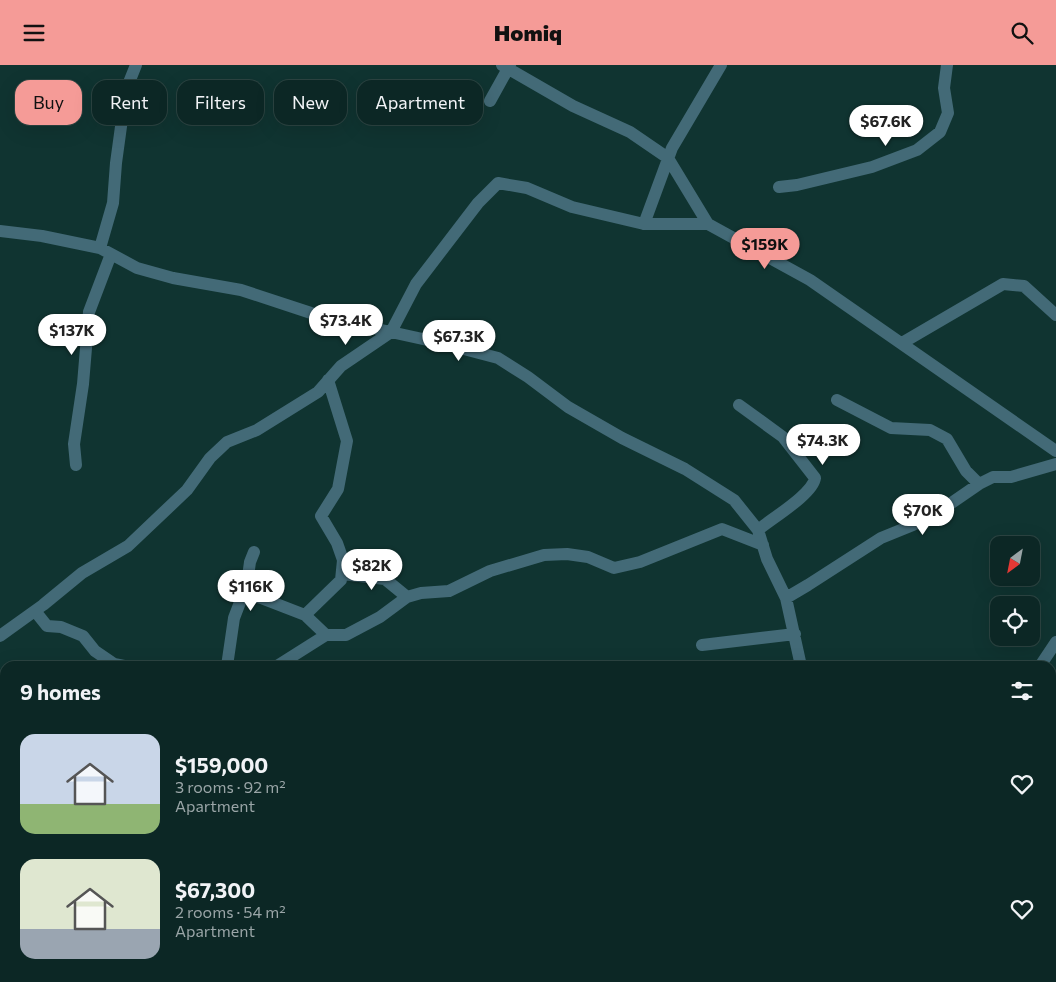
<!DOCTYPE html>
<html lang="en">
<head>
<meta charset="utf-8">
<style>
  :root { --surface:#0c2725; --page:#1a3332; --text:#f1f3f6; --muted:#9aa5a7; --line:#2c4442; --accent:#f59b97 }
  body { margin:0; font-family:Commissioner,sans-serif; background:var(--page); color:var(--text); height:100vh; display:flex; flex-direction:column; font-size:19px; white-space:nowrap }
  * { box-sizing:border-box; margin:0 }
  p { font-size:16px; color:var(--muted) }
  .icon { flex:none; width:28px; height:28px; fill:none; stroke:currentColor; stroke-width:2; stroke-linecap:round; stroke-linejoin:round }
  .map { position:relative; flex:1; overflow:hidden }
  .side { position:absolute; left:0px; top:596px; width:1056px; height:321px; display:flex; flex-direction:column; background:var(--surface); border-radius:15px 15px 0 0; box-shadow:0 5px 20px #0002,0 0 0 1px var(--line) }
  .side>* { flex:none }
  .top-card { position:absolute; left:15px; top:15px; width:500px; height:45px; display:flex; gap:10px }
  .needle { width:32px; rotate:212deg }
  .buttons { position:absolute; left:990px; top:471px; display:grid; gap:10px }
  .buttons a { display:grid; place-items:center; width:50px; height:50px; border-radius:10px; background:var(--surface); box-shadow:0 5px 20px #0002,0 0 0 1px var(--line); font-size:25px }
  .price { position:absolute; translate:-50% -42px; padding:0 11px; border-radius:18px; background:#fff; color:#222; font-size:16px; line-height:32px; filter:drop-shadow(0 1px 2px #0008) }
  .price::after { content:''; position:absolute; left:50%; top:30px; width:15px; height:11px; margin-left:-8px; background:inherit; clip-path:polygon(0 0,100% 0,50% 100%) }
  .price.selected { background:var(--accent); color:#111 }
  ul { padding:0; list-style:none }
  li { display:flex; align-items:center; gap:15px; height:125px; padding:0 20px }
  li span { display:grid; place-items:center; flex:none; width:140px; height:100px; border-radius:15px; color:#555 }
  li>.icon { margin-inline-start:auto }
  span .icon { width:60px; height:60px; fill:#fffc; stroke-width:1 }
  li b { font-size:21px }
  h2 { display:flex; justify-content:space-between; align-items:center; height:60px; padding:0 20px; font-size:21px }
  .chip { padding:0 18px; border-radius:15px; background:var(--surface); box-shadow:0 5px 20px #0002,0 0 0 1px var(--line); font-size:18px; line-height:45px }
  .chip.selected { background:var(--accent); color:#111 }
  header { display:flex; justify-content:space-between; align-items:center; height:65px; padding:0 20px; background:var(--accent); color:#111; font-size:22px; font-weight:800 }
  .map>svg:first-child { display:block }
</style>
</head>
<body>
<header><svg class="icon" aria-label="menu" viewBox="0 0 24 24"><path d="M4 6h16M4 12h16M4 18h16"/></svg>Homiq<svg class="icon" aria-label="search" viewBox="0 0 24 24"><circle cx="10" cy="10" r="6"/><path d="M15 15l6 6"/></svg></header>
<div class="map">
<svg width="1056" height="917" viewBox="0 0 1056 917">
  <rect width="100%" height="100%" fill="#103431"/>
  <g fill="none" stroke-linecap="round" stroke-linejoin="round">
    <path stroke="#436a77" stroke-width="12" d="M502 0 573 41 630 67 668 93 708 159 810 215 1056 386
      M490 36 510 0
      M779 122 797 120 872 102 917 85 940 67 948 48 944 23 947 0
      M644 159 672 83 721 0
      M0 166 42 171 100 183 137 203 173 213 241 225 311 248 377 264 441 278 498 293 528 312 568 342 622 373 685 404 734 435 758 465 767 494 786 533 801 601
      M100 183 113 138 116 98 126 25 136 0
      M902 278 1003 219 1024 221 1056 250
      M837 335 891 363 930 365 947 374 966 406 979 419
      M739 340 783 372 815 413C813 429 771 454 758 465
      M76 400 74 379 83 319 89 247 111 189
      M342 509 385 514 407 532
      M244 529 261 533 305 550 326 570
      M786 533 808 520 881 473 913 460 937 448 979 419 993 412H1011L1056 399
      M35 546 47 561 61 562 83 571 95 586 114 599 124 601
      M305 550 341 515 343 495 337 478 321 451 338 424 347 376 328 315
      M0 571 43 540 82 508 128 481 187 425 210 393 227 377 257 365 318 327 341 301 391 267 416 219 478 138 498 118 527 123 572 142 644 159H708
      M702 580 795 569
      M227 601 234 553 247 519 250 497 254 487
      M277 601 326 570H346L380 552 407 532 421 528 449 526 490 506 544 490 567 489 588 492 614 503 640 497 722 464 763 480
      M1040 601 1056 577
      M1051 817H1056
      M0 832 5 831
      M652 912 662 917
      M987 912 988 917
      M59 917 60 912
      M276 917V912
      M394 917 396 912
      M439 917 448 912
      M817 917 827 912
      M918 917 919 912"/>
  </g>
</svg>
<div class="buttons">
<a><svg class="needle" viewBox="-14 -14 28 28"><path d="M0-13l5 13h-10z" fill="#e53935"/><path d="M0 13l5-13h-10z" fill="#9aa5a7"/></svg></a>
<a><svg class="icon" aria-label="locate" viewBox="0 0 24 24"><circle cx="12" cy="12" r="6"/><path d="M12 2v4M12 18v4M2 12h4M18 12h4"/></svg></a>
</div>
<b class="price" style="left:886px;top:82px">$67.6K</b>
<b class="price selected" style="left:765px;top:205px">$159K</b>
<b class="price" style="left:346px;top:281px">$73.4K</b>
<b class="price" style="left:72px;top:291px">$137K</b>
<b class="price" style="left:459px;top:297px">$67.3K</b>
<b class="price" style="left:823px;top:401px">$74.3K</b>
<b class="price" style="left:923px;top:471px">$70K</b>
<b class="price" style="left:372px;top:526px">$82K</b>
<b class="price" style="left:251px;top:547px">$116K</b>
<div class="top-card">
<a class="chip selected">Buy</a>
<a class="chip">Rent</a>
<a class="chip">Filters</a>
<a class="chip">New</a>
<a class="chip">Apartment</a>
</div>
<section class="side">
<h2>9 homes<svg class="icon" aria-label="filters" viewBox="0 0 24 24"><path d="M4 7h16M4 17h16"/><circle cx="9" cy="7" r="2"/><circle cx="15" cy="17" r="2"/></svg></h2>
<ul>
<li><span style="background:linear-gradient(#c9d6e8 70%,#8fb573 0)"><svg class="icon" aria-label="home" viewBox="0 0 24 24"><path d="M3 11l9-7 9 7M6 9v11h12V9"/></svg></span><div><b>$159,000</b><p>3 rooms · 92 m²</p><p>Apartment</p></div><svg class="icon" aria-label="heart" viewBox="0 0 24 24"><path d="M12 20l-8-8c-3-5 5-10 8-4 3-6 11-1 8 4z"/></svg></li>
<li><span style="background:linear-gradient(#dfe7d0 70%,#9aa5b1 0)"><svg class="icon" aria-label="home" viewBox="0 0 24 24"><path d="M3 11l9-7 9 7M6 9v11h12V9"/></svg></span><div><b>$67,300</b><p>2 rooms · 54 m²</p><p>Apartment</p></div><svg class="icon" aria-label="heart" viewBox="0 0 24 24"><path d="M12 20l-8-8c-3-5 5-10 8-4 3-6 11-1 8 4z"/></svg></li>
</ul>
</section>
</div>
</body>
</html>
